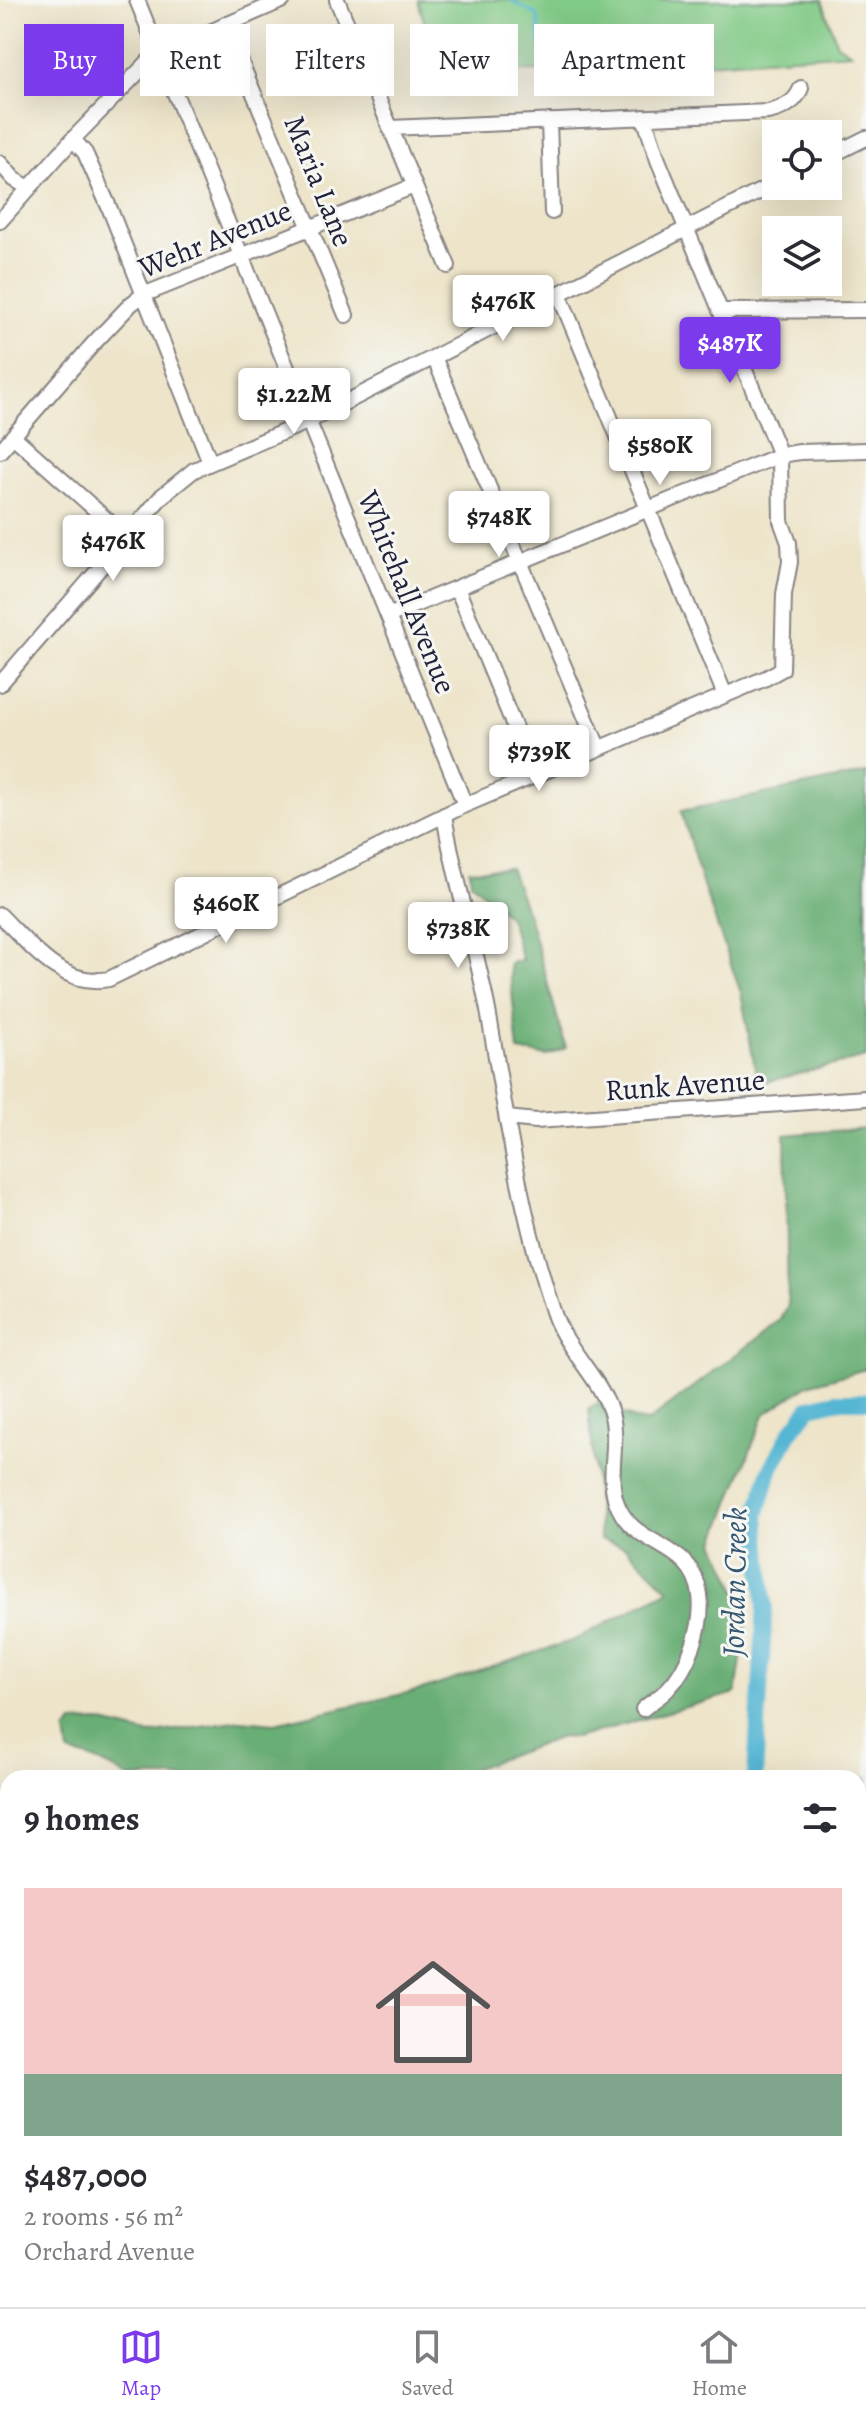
<!DOCTYPE html>
<html lang="en">
<head>
<meta charset="utf-8">
<style>
  :root { --surface:#fff; --page:#f7f7f7; --text:#2b2b33; --muted:#7c7c81; --line:#e1e1e2; --accent:#7c3aed }
  body { margin:0; font-family:Alegreya,serif; background:var(--page); color:var(--text); height:100vh; display:flex; flex-direction:column; font-size:30px; white-space:nowrap }
  * { box-sizing:border-box; margin:0 }
  p { font-size:26px; color:var(--muted) }
  .icon { flex:none; width:44px; height:44px; fill:none; stroke:currentColor; stroke-width:2; stroke-linecap:round; stroke-linejoin:round }
  .map { position:relative; flex:1; overflow:hidden }
  .panel { position:absolute; left:0px; top:1770px; width:866px; height:538px; display:flex; flex-direction:column; background:var(--surface); border-radius:24px 24px 0 0; box-shadow:0 8px 32px #0002 }
  .panel>* { flex:none }
  .hud { position:absolute; left:24px; top:24px; width:818px; height:72px; display:flex; gap:16px }
  .tools { position:absolute; left:762px; top:120px; display:grid; gap:16px }
  .tools a { display:grid; place-items:center; width:80px; height:80px; border-radius:0px; background:var(--surface); box-shadow:0 8px 32px #0002; font-size:40px }
  .price { position:absolute; translate:-50% -68px; padding:0 18px; border-radius:8px; background:#fff; color:#222; font-size:26px; line-height:52px; filter:drop-shadow(0 2px 4px #0008) }
  .price::after { content:''; position:absolute; left:50%; top:48px; width:24px; height:18px; margin-left:-12px; background:inherit; clip-path:polygon(0 0,100% 0,50% 100%) }
  .price.selected { background:var(--accent); color:#fff }
  ul { padding:0; list-style:none }
  li { display:grid; align-content:center; gap:16px; height:424px; padding:0 24px }
  li span { display:grid; place-items:center; height:248px; border-radius:0px; color:#555 }
  li>.icon { margin-inline-start:auto }
  span .icon { width:144px; height:144px; fill:#fffc; stroke-width:1 }
  li b { font-size:34px }
  h2 { display:flex; justify-content:space-between; align-items:center; height:96px; padding:0 24px; font-size:34px }
  .pill { padding:0 28px; border-radius:0px; background:var(--surface); box-shadow:0 8px 32px #0002; font-size:28px; line-height:72px }
  .pill.selected { background:var(--accent); color:#fff }
  .menu { display:flex; justify-content:space-around; align-items:center; height:112px; border-top:2px solid var(--line); background:var(--surface); font-size:22px; color:var(--muted) }
  .menu a { display:grid; justify-items:center; gap:4px }
  .menu .selected { color:var(--accent) }
  .map>svg:first-child { display:block }
</style>
</head>
<body>
<div class="map">
<svg width="866" height="2307" viewBox="0 0 866 2307">
  <rect width="100%" height="100%" fill="#f6f6f2"/>
  <filter id="ink" filterUnits="userSpaceOnUse"><feTurbulence type="fractalNoise" baseFrequency=".0125" numOctaves="2"/><feDisplacementMap in="SourceGraphic" scale="16" xChannelSelector="R" yChannelSelector="G"/><feConvolveMatrix kernelMatrix="1 2 1 2 8 2 1 2 1" color-interpolation-filters="sRGB"/></filter>
  <filter id="wash" filterUnits="userSpaceOnUse"><feTurbulence type="fractalNoise" baseFrequency=".006" numOctaves="4" result="noise"/><feDisplacementMap in="SourceGraphic" scale="32" xChannelSelector="R" yChannelSelector="G"/><feGaussianBlur stdDeviation="1.8" result="paint"/><feColorMatrix in="noise" values="0 0 0 0 0 0 0 0 0 0 0 0 0 0 0 0 0 1.4 0 .05"/><feComposite in="paint" operator="in"/></filter>
  <g filter="url(#wash)">
    <rect width="100%" height="100%" fill="#ede4c9"/>
    <path fill="#82ca87" stroke="#527661" stroke-width="2" d="M418 0H822L837 44 851 53 635 68 439 74Z"/>
    <path fill="#69ae74" stroke="#466858" stroke-width="2" d="M866 773V1057L758 1084 741 993 702 883 681 811Z
      M510 868 529 918 566 1048 547 1056 518 1051 509 963 522 960 509 917 471 882 469 870Z
      M866 1128V1369L808 1385 764 1415 715 1542 748 1614 736 1693 575 1738 561 1737 448 1778H128C109 1765 91 1757 69 1753L66 1731 73 1723 100 1722 148 1734 241 1720 275 1723 425 1689 577 1639 669 1590 626 1547 600 1539 589 1408 598 1403 636 1420 648 1422 781 1320 788 1305 785 1135Z
      M866 1778V2185L858 2187V1782Z
      M0 1944 8 1948V2116L0 2120Z
      M140 2300H217L221 2307H142Z
      M244 2300H317L316 2307H248Z
      M445 2300H490L491 2307H446Z"/>
    <g fill="none" stroke-linecap="round" stroke-linejoin="round">
      <path stroke="#54b6d3" stroke-width="3" d="M510 0 538 16 540 44"/>
      <path stroke="#54b6d3" stroke-width="16" d="M755 1778 765 1604 757 1516 769 1473 790 1433 810 1407 836 1401H866
        M0 1921 8 1925"/>
    </g>
  </g>
  <g filter="url(#ink)">
    <g fill="none" stroke-linecap="round" stroke-linejoin="round">
      <defs>
        <path id="minor" d="M137 0 465 805
          M337 0 448 266
          M225 24 346 315
          M549 121 552 212
          M390 128 768 112C782 109 796 103 801 88
          M73 139 85 153 109 207 210 462
          M828 157 866 138
          M0 163 14 179 29 188
          M0 221 73 139 153 57 283 0
          M559 294 725 695
          M720 311 866 310
          M434 357 598 747
          M13 436 126 537
          M0 451 94 343 131 304 143 295 414 186
          M457 588 534 774
          M388 616 780 455 800 452 866 450
          M0 684 162 496 194 470 309 421 776 183
          M444 815C455 883 477 949 489 1016 506 1115 521 1216 553 1311 565 1350 601 1377 612 1416 619 1444 607 1474 616 1501 632 1550 692 1539 700 1595 704 1625 689 1668 667 1690 660 1697 651 1702 643 1709
          M0 915C30 945 62 988 109 979L465 805 766 678 782 669 784 594 790 562 789 543 781 521 780 455 658 160 644 117
          M507 1118 536 1121 866 1098"/>
      </defs>
      <use href="#minor" stroke="#888382" stroke-width="18"/>
      <use href="#minor" stroke="#fff" stroke-width="14"/>
    </g>
  </g>
  <g text-anchor="middle" dominant-baseline="central" stroke-width="6" stroke-linejoin="round" paint-order="stroke">
    <g font-size="30" fill="#22223b" stroke="#f6f6f2">
      <text transform="translate(319 181) rotate(68)">Maria Lane</text>
      <text transform="translate(215 239) rotate(-22)">Wehr Avenue</text>
      <text transform="translate(407 592) rotate(68)">Whitehall Avenue</text>
      <text transform="translate(685 1085) rotate(-4)">Runk Avenue</text>
    </g>
    <g font-size="32" font-style="italic" fill="#345670" stroke="#f6f6f2">
      <text transform="translate(734 1582) rotate(-89)">Jordan Creek</text>
    </g>
  </g>
</svg>
<div class="tools">
<a><svg class="icon" aria-label="locate" viewBox="0 0 24 24"><circle cx="12" cy="12" r="6"/><path d="M12 2v4M12 18v4M2 12h4M18 12h4"/></svg></a>
<a><svg class="icon" aria-label="layers" viewBox="0 0 24 24"><path d="M12 4l9 5-9 5-9-5zM3 14l9 5 9-5"/></svg></a>
</div>
<b class="price" style="left:503px;top:343px">$476K</b>
<b class="price selected" style="left:730px;top:385px">$487K</b>
<b class="price" style="left:294px;top:436px">$1.22M</b>
<b class="price" style="left:660px;top:487px">$580K</b>
<b class="price" style="left:499px;top:559px">$748K</b>
<b class="price" style="left:113px;top:583px">$476K</b>
<b class="price" style="left:539px;top:793px">$739K</b>
<b class="price" style="left:226px;top:945px">$460K</b>
<b class="price" style="left:458px;top:970px">$738K</b>
<div class="hud">
<a class="pill selected">Buy</a>
<a class="pill">Rent</a>
<a class="pill">Filters</a>
<a class="pill">New</a>
<a class="pill">Apartment</a>
</div>
<section class="panel">
<h2>9 homes<svg class="icon" aria-label="filters" viewBox="0 0 24 24"><path d="M4 7h16M4 17h16"/><circle cx="9" cy="7" r="2"/><circle cx="15" cy="17" r="2"/></svg></h2>
<ul>
<li><span style="background:linear-gradient(#f6c9c9 75%,#7fa58c 0)"><svg class="icon" aria-label="home" viewBox="0 0 24 24"><path d="M3 11l9-7 9 7M6 9v11h12V9"/></svg></span><div><b>$487,000</b><p>2 rooms · 56 m²</p><p>Orchard Avenue</p></div></li>
</ul>
</section>
</div>
<nav class="menu">
<a class="selected"><svg class="icon" aria-label="map" viewBox="0 0 24 24"><path d="M3 6l6-2 6 2 6-2v14l-6 2-6-2-6 2zM9 4v14M15 6v14"/></svg>Map</a>
<a><svg class="icon" aria-label="saved" viewBox="0 0 24 24"><path d="M7 4h10v16l-5-4-5 4z"/></svg>Saved</a>
<a><svg class="icon" aria-label="home" viewBox="0 0 24 24"><path d="M3 11l9-7 9 7M6 9v11h12V9"/></svg>Home</a>
</nav>
</body>
</html>
